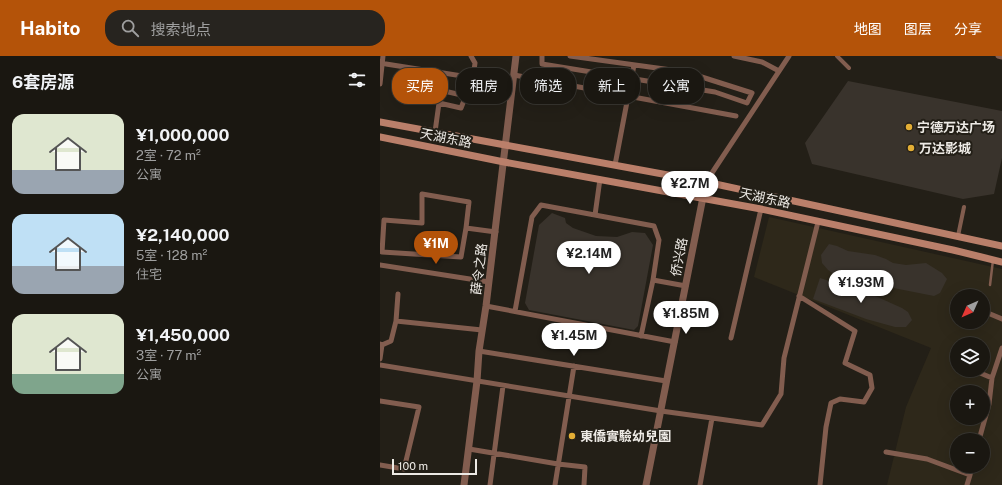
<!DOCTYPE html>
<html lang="zh">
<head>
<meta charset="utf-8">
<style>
  :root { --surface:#1a1711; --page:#27241f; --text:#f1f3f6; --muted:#9f9f9f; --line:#383631; --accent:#b45309 }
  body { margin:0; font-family:"Public Sans","Noto Sans SC",sans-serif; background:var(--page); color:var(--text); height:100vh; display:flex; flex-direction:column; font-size:15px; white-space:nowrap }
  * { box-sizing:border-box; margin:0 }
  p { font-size:13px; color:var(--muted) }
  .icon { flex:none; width:22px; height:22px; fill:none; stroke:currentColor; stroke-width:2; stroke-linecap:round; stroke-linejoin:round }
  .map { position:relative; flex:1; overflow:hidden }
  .drawer { display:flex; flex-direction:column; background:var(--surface); width:380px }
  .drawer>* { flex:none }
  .hud { position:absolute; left:12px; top:12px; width:380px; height:36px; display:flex; gap:8px }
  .needle { width:26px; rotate:225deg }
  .tools { position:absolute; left:570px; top:233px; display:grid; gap:8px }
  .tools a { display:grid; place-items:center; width:40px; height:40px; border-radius:50%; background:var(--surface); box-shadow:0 4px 16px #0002,0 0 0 1px var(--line); font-size:20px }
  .scale { position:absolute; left:12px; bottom:10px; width:85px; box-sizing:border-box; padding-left:4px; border:2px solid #edeae5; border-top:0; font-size:11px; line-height:14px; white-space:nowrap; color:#edeae5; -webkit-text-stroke:3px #231f17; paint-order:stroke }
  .price { position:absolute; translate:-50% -34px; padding:0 9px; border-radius:14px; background:#fff; color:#222; font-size:13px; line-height:26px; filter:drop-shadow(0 1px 2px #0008) }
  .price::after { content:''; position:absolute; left:50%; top:24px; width:12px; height:9px; margin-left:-6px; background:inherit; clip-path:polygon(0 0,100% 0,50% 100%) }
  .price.current { background:var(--accent); color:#fff }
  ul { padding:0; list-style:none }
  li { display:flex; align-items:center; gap:12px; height:100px; padding:0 12px }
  li span { display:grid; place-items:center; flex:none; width:112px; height:80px; border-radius:12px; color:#555 }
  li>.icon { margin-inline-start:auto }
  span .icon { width:48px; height:48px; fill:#fffc; stroke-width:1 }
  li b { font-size:17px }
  h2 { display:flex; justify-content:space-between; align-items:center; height:48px; padding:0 12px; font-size:17px }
  .tag { padding:0 14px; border-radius:16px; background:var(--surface); box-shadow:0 4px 16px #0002,0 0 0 1px var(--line); font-size:14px; line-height:36px }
  .tag.current { background:var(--accent); color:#fff }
  header { display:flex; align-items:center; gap:24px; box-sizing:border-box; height:56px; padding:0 20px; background:var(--accent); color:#fff }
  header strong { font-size:19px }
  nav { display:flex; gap:22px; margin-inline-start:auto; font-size:14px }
  .search { width:280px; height:36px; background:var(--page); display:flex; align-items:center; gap:10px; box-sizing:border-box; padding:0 14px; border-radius:16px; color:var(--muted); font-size:15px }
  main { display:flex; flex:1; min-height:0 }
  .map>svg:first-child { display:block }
</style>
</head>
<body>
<header>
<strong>Habito</strong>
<div class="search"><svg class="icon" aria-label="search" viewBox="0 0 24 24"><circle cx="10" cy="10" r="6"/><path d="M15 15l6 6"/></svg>搜索地点</div>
<nav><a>地图</a><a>图层</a><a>分享</a></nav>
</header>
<main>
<section class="drawer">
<h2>6套房源<svg class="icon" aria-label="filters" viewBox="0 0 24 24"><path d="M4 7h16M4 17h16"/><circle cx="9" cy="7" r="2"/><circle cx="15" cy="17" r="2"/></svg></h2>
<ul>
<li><span style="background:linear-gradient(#dfe7d0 70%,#9aa5b1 0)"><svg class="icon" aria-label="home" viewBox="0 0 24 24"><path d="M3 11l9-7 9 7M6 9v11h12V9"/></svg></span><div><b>¥1,000,000</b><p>2室 · 72 m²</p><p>公寓</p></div></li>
<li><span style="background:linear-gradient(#bfe0f5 65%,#9aa5b1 0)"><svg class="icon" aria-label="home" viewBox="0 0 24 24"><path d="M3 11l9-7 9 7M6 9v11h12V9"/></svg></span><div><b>¥2,140,000</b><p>5室 · 128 m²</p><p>住宅</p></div></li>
<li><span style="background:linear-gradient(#dfe7d0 75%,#7fa58c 0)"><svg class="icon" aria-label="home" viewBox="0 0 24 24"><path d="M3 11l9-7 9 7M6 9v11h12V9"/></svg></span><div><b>¥1,450,000</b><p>3室 · 77 m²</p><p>公寓</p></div></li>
</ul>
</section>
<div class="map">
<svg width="622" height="429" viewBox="0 0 622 429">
  <rect width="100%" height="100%" fill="#231f17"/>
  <path fill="#2e281a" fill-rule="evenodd" d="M389 161 622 213V429H507L526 351 551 292 374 221ZM577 240H603V266H577ZM577 288H603V314H577ZM577 336H603V362H577ZM577 384H603V410H577Z"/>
  <path fill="#39332c" d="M468 25 622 55V102L614 138 583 143 432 108 425 87Z
    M172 157 185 162 186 167 193 172 216 180 237 181 252 176 265 177 273 189 258 270 254 274 149 254 145 247 159 169Z
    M449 188 457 190 468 195 495 199 506 203 513 207 526 209 546 207 562 217 567 223 560 237 554 240 458 221 448 214 442 207 441 199Z
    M440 222 493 239 522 252 528 256 532 264 526 271H515L486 263 433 243Z"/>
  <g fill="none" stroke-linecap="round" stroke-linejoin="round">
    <path stroke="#825d4f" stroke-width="2.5" d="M610 229 613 204"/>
    <path stroke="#825d4f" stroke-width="4" d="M457 0 469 12
      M578 180 584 151"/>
    <path stroke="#825d4f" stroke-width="5" d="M162 0V8L335 36 367 47 372 37 306 16 190 0
      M354 0 382 6 399 15
      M618 0 622 1
      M0 6 6 8 133 28
      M44 14 42 30 86 40
      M134 19 356 60
      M0 28 3 0
      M304 50 307 32
      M55 76 59 47 81 52 93 22 95 7 91 0
      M235 109 254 9
      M326 126 409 0
      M215 159 220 123
      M86 172 89 146 42 138V167L4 164 2 196 81 201 86 172 116 176
      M0 209 109 226
      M419 240 475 275 465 307 490 319 492 332 484 346 460 343 451 347 446 371 440 429
      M106 250 295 286
      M135 255 152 161 161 149 274 170 279 184 273 224 306 230
      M603 255 622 263
      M16 265 18 238
      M261 280 273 224
      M351 282 381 153
      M0 288 2 289 11 285 16 265 102 274
      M99 295 286 325
      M0 303 2 289
      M0 309 281 355 332 362 320 429
      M593 314 612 322 609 348 599 384
      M612 322 622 292
      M0 345 39 351 24 413 0 409
      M332 362 382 369 401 338 404 302 438 166
      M89 393 178 408 205 411 204 429
      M506 396 547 403 590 419 587 429
      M590 419 592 410
      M110 429 123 330
      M175 429 194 310"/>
    <path stroke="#825d4f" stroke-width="7" d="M84 429 97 325 99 295 106 250 136 0
      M266 429 326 126"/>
    <path stroke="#ba7f6a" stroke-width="7" d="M0 66 326 126 622 190
      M0 81 124 106 381 153 573 194 622 206"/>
  </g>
  <g fill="#e3ae35" stroke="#231f17" stroke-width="1.5">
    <circle cx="529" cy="71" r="4"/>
    <circle cx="531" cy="92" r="4"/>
    <circle cx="192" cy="380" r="4"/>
  </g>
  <g text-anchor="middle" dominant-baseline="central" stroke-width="4" stroke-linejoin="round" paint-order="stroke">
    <g font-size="13" font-weight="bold" fill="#edeae5" stroke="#231f17" text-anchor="start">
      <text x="537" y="71">宁德万达广场</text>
      <text x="539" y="92">万达影城</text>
      <text x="200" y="380">東僑實驗幼兒園</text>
    </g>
    <g font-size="13" fill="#edeae5" stroke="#231f17">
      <text transform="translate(66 82) rotate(11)">天湖东路</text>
      <text transform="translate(385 142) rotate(12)">天湖东路</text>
      <text transform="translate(299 201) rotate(-79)">侨兴路</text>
      <text transform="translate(99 213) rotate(-83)">薛令之路</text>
    </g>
  </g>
</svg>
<div class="tools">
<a><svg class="needle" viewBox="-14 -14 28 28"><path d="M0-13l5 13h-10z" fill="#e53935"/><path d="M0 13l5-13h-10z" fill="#9f9f9f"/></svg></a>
<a><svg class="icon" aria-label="layers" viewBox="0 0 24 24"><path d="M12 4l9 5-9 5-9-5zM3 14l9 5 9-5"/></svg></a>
<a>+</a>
<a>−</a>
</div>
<div class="scale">100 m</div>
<b class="price" style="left:310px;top:149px">¥2.7M</b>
<b class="price current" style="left:56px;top:209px">¥1M</b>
<b class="price" style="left:209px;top:219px">¥2.14M</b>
<b class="price" style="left:481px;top:248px">¥1.93M</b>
<b class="price" style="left:306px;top:279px">¥1.85M</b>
<b class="price" style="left:194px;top:301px">¥1.45M</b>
<div class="hud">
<a class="tag current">买房</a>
<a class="tag">租房</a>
<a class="tag">筛选</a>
<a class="tag">新上</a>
<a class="tag">公寓</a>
</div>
</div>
</main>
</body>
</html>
